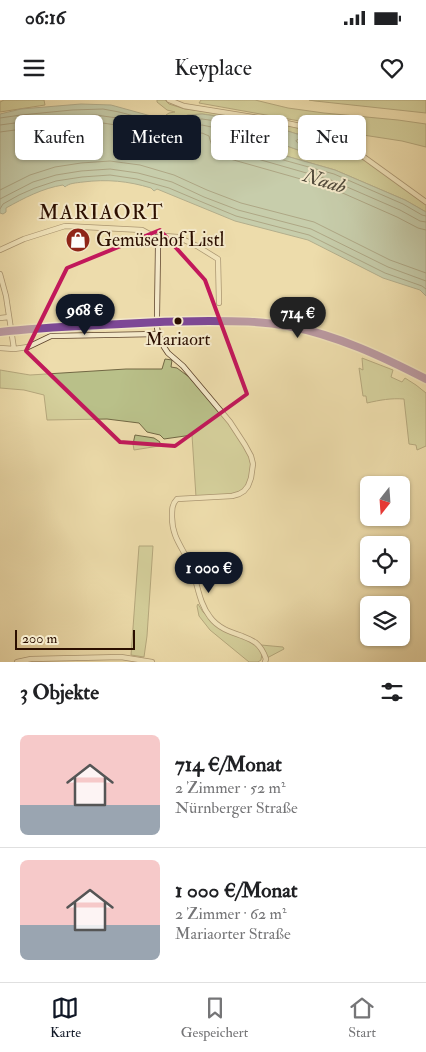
<!DOCTYPE html>
<html lang="de">
<head>
<meta charset="utf-8">
<style>
  :root { --surface:#fff; --page:#f2f2f2; --text:#202124; --muted:#757577; --line:#e0e0e0; --accent:#111827 }
  body { margin:0; font-family:"IM FELL Double Pica",serif; background:var(--page); color:var(--text); height:100vh; display:flex; flex-direction:column; font-size:19px; white-space:nowrap }
  * { box-sizing:border-box; margin:0 }
  p { font-size:16px; color:var(--muted) }
  .icon { flex:none; width:28px; height:28px; fill:none; stroke:currentColor; stroke-width:2; stroke-linecap:round; stroke-linejoin:round }
  .map { position:relative; height:562px; overflow:hidden }
  .details { display:flex; flex-direction:column; background:var(--surface); flex:1 }
  .details>* { flex:none }
  .top-card { position:absolute; left:15px; top:15px; width:396px; height:45px; display:flex; gap:10px }
  .needle { width:32px; rotate:197deg }
  .buttons { position:absolute; left:360px; top:376px; display:grid; gap:10px }
  .buttons a { display:grid; place-items:center; width:50px; height:50px; border-radius:8px; background:var(--surface); box-shadow:0 1px 4px #0004; font-size:25px }
  .scale { position:absolute; left:15px; bottom:12px; width:120px; box-sizing:border-box; padding-left:5px; border:2px solid #2c0f00; border-top:0; font-size:14px; line-height:18px; white-space:nowrap; color:#2c0f00; -webkit-text-stroke:4px #f3e8c9; paint-order:stroke }
  .price { position:absolute; translate:-50% -42px; padding:0 11px; border-radius:18px; background:var(--accent); color:#fff; font-size:16px; line-height:32px; filter:drop-shadow(0 1px 2px #0008) }
  .price::after { content:''; position:absolute; left:50%; top:30px; width:15px; height:11px; margin-left:-8px; background:inherit; clip-path:polygon(0 0,100% 0,50% 100%) }
  .price.selected { background:#222; color:#fff }
  ul { padding:0; list-style:none }
  li { display:flex; align-items:center; gap:15px; height:125px; padding:0 20px }
  li+li { border-top:1px solid var(--line) }
  li span { display:grid; place-items:center; flex:none; width:140px; height:100px; border-radius:8px; color:#555 }
  li>.icon { margin-inline-start:auto }
  span .icon { width:60px; height:60px; fill:#fffc; stroke-width:1 }
  li b { font-size:21px }
  h2 { display:flex; justify-content:space-between; align-items:center; height:60px; padding:0 20px; font-size:21px }
  .chip { padding:0 18px; border-radius:8px; background:var(--surface); box-shadow:0 1px 4px #0004; font-size:18px; line-height:45px }
  .chip.selected { background:var(--accent); color:#fff }
  .status { display:flex; justify-content:space-between; align-items:center; height:35px; padding:0 25px; background:var(--surface); direction:ltr }
  .status svg { height:14px; fill:currentColor }
  header { display:flex; justify-content:space-between; align-items:center; height:65px; padding:0 20px; background:var(--surface); font-size:22px; font-weight:600 }
  .tabs { display:flex; justify-content:space-around; align-items:center; height:70px; border-top:1px solid var(--line); background:var(--surface); font-size:14px; color:var(--muted) }
  .tabs a { display:grid; justify-items:center; gap:2px }
  .tabs .selected { color:var(--accent) }
  .map>svg:first-child { display:block }
</style>
</head>
<body>
<div class="status"><b>06:16</b><svg viewBox="0 0 49 12"><path d="M0 12V9h3v3zM5 12V6h3v6zM10 12V3h3v9zM15 12V0h3v12zM26 1h20v11H26zM47 4h2v5h-2z"/></svg></div>
<header><svg class="icon" aria-label="menu" viewBox="0 0 24 24"><path d="M4 6h16M4 12h16M4 18h16"/></svg>Keyplace<svg class="icon" aria-label="heart" viewBox="0 0 24 24"><path d="M12 20l-8-8c-3-5 5-10 8-4 3-6 11-1 8 4z"/></svg></header>
<div class="map">
<svg width="426" height="562" viewBox="0 0 426 562">
  <rect width="100%" height="100%" fill="#eddcac"/>
  <filter id="stains"><feTurbulence type="fractalNoise" baseFrequency=".004" numOctaves="4"/><feColorMatrix values="0 0 0 0 .2 0 0 0 0 .09 0 0 0 0 .02 0 0 0 .5 -.17"/></filter>
  <radialGradient id="worn" r=".72"><stop offset=".6" stop-color="#630" stop-opacity="0"/><stop offset="1" stop-color="#630" stop-opacity=".3"/></radialGradient>
  <path fill="#b9c089" stroke="#726844" d="M4 0H44L45 5 0 12V2Z
    M157 0H165L169 4 185 9 225 14 284 24 313 31 332 42V39L358 55 426 104V112L405 100 335 70 230 40 228 35 231 33 287 46 315 56 313 35 297 34 259 22 202 14 188 15 178 18H169L166 15 169 13 175 12 167 10 157 2Z
    M201 0H255L288 8 324 13 398 20 426 24V47L402 41 324 29 305 22 199 3Z
    M309 0H426V13L315 1Z
    M362 258 393 270 391 277 402 282 405 278 416 285 426 293V346L417 350 416 345 409 344 404 299C391 298 380 300 367 303L366 296H363L359 268 363 270Z
    M165 259 172 260 171 267 177 268 189 277 231 324 250 357 252 364 250 377 244 389 237 394 196 397 192 335 164 339 160 335 147 332 139 323 107 319 47 320 44 295 24 290 0 288V270L30 275 126 269H162Z
    M135 335 154 338 160 342 159 346 134 350 133 344Z
    M139 446H153L147 536 144 557 131 555Z
    M198 504 203 512 216 525 253 542 262 553 261 560 258 562H249L210 530 199 516 197 506Z
    M261 545 283 547 284 549 267 558Z"/>
  <path fill="#99bbab" stroke="#6d7667" d="M81 4 111 5 162 19 166 15 169 18H178L188 15 202 14 259 22 297 34 313 35 326 42 322 54 315 56 287 46 231 33 228 35 230 40 335 70 405 100 426 112V196L420 190 383 178 308 140 235 121 157 89 154 91 151 88C128 81 107 79 83 82 76 83 69 83 65 87L63 85C43 88 24 98 6 108V112L3 114 0 113V14L21 9Z"/>
  <g fill="none" stroke-linecap="round" stroke-linejoin="round">
    <path stroke="#626556" stroke-width="1" d="M0 18 21 15 72 10 103 9 119 12 161 23H178L189 20 202 19 258 27 278 33 279 37 276 38 231 28 225 32C222 36 224 42 229 45L334 74 403 104 422 115 426 116
      M0 25 44 19 96 15 117 18 160 30 179 29 202 25 216 28 218 30C216 38 218 45 226 50L331 80 400 110 420 121 426 122
      M0 32 45 26 96 22 116 25 159 37H179L202 33 209 36C211 45 214 52 223 57L329 87 397 117 418 128 426 130
      M299 39 311 40 319 44 320 47 318 50C312 51 299 46 296 41Z
      M0 90 30 75 55 67 81 63 110 61 140 65 174 75 207 90 241 103 314 122 390 160 426 173
      M0 99 33 82 56 75 81 71 110 69 138 73 172 82 204 97 238 110 311 129 388 167 426 181
      M0 109 3 104 19 95 35 88 56 81 82 77 110 75 137 79 169 88 202 102 236 116 309 135 385 173 422 186 426 189"/>
    <defs>
      <path id="street" d="M169 0 184 6 277 21 314 29 342 43 361 55 426 102
        M155 137 158 146 157 217
        M0 150 24 139 65 126 142 130 155 137 164 136 178 137 197 146 218 159 219 203
        M0 174 6 196 14 249
        M0 218 9 217
        M157 227 158 234 164 247 168 253 183 266 230 322 245 345 251 356 253 364 251 378 248 386 244 391 239 394 232 396 177 399C172 404 172 409 172 417 172 440 185 449 192 470 198 485 199 503 210 517 218 528 230 532 242 536 247 538 252 540 256 543 261 547 264 553 266 559L265 562
        M0 248 14 249 28 247 51 236 158 234
        M17 562 31 559 121 557 152 562"/>
      <path id="secondary" d="M0 232C24 229 48 228 72 227 109 224 145 222 182 221 223 221 263 219 303 229 348 241 386 258 426 279"/>
    </defs>
    <use href="#street" stroke="#5c422b" stroke-width="6"/>
    <use href="#secondary" stroke="#2c0f00" stroke-width="8"/>
    <use href="#street" stroke="#f3e8c9" stroke-width="4.5"/>
    <use href="#secondary" stroke="#f3e8c9" stroke-width="6"/>
    <defs>
      <path id="bus-1" d="M0 232C40 227 81 226 121 224 150 222 179 221 209 221 235 221 262 221 288 226 337 235 383 257 426 279"/>
    </defs>
    <use href="#bus-1" stroke="#f3e8c9" stroke-width="11"/>
    <use href="#bus-1" stroke="#7d4896" stroke-width="8"/>
  </g>
  <path d="M0 0H426V562H0ZM160 130 205 180 247 294 175 346 120 342 26 251 67 168Z" fill="#eddcac" fill-opacity=".55" fill-rule="evenodd"/>
  <path fill="none" stroke="#c2185b" stroke-width="4" stroke-linejoin="round" d="M160 130 205 180 247 294 175 346 120 342 26 251 67 168Z"/>
  <defs>
    <symbol id="shop-disc" viewBox="-11 -11 22 22"><circle r="9.5" fill="#8f2418" stroke="#f3e8c9"/><path d="M-5-2.5h2.3a2.7 3.5 0 0 1 5.4 0H5L5.5 6h-11ZM-1.5-2.5h3a1.5 2.3 0 0 0-3 0Z" fill="#fff"/></symbol>
  </defs>
  <g fill-rule="evenodd">
    <use href="#shop-disc" x="64" y="126" width="28" height="28"/>
  </g>
  <circle fill="#2c0f00" stroke="#f3e8c9" stroke-width="2" cx="178" cy="221" r="4.5"/>
  <g text-anchor="middle" dominant-baseline="central" stroke-width="4" stroke-linejoin="round" paint-order="stroke">
    <g font-size="18" fill="#2c0f00" stroke="#f3e8c9">
      <text x="178" y="239">Mariaort</text>
    </g>
    <g font-size="19" fill="#2c0f00" stroke="#f3e8c9" text-anchor="start">
      <text x="96" y="140">Gemüsehof Listl</text>
    </g>
    <g font-size="20" font-style="italic" fill="#524b3c" stroke="#f3e8c9">
      <text transform="translate(325 81) rotate(17)">Naab</text>
    </g>
    <g font-size="21" letter-spacing="1" fill="#2c0f00" stroke="#f3e8c9">
      <text x="101" y="112">MARIAORT</text>
    </g>
  </g>
  <rect width="100%" height="100%" filter="url(#stains)"/>
  <rect width="100%" height="100%" fill="url(#worn)"/>
</svg>
<div class="buttons">
<a><svg class="needle" viewBox="-14 -14 28 28"><path d="M0-13l5 13h-10z" fill="#e53935"/><path d="M0 13l5-13h-10z" fill="#757577"/></svg></a>
<a><svg class="icon" aria-label="locate" viewBox="0 0 24 24"><circle cx="12" cy="12" r="6"/><path d="M12 2v4M12 18v4M2 12h4M18 12h4"/></svg></a>
<a><svg class="icon" aria-label="layers" viewBox="0 0 24 24"><path d="M12 4l9 5-9 5-9-5zM3 14l9 5 9-5"/></svg></a>
</div>
<div class="scale">200 m</div>
<b class="price" style="left:85px;top:236px">968 €</b>
<b class="price selected" style="left:298px;top:239px">714 €</b>
<b class="price" style="left:209px;top:494px">1 000 €</b>
<div class="top-card">
<a class="chip">Kaufen</a>
<a class="chip selected">Mieten</a>
<a class="chip">Filter</a>
<a class="chip">Neu</a>
</div>
</div>
<section class="details">
<h2>3 Objekte<svg class="icon" aria-label="filters" viewBox="0 0 24 24"><path d="M4 7h16M4 17h16"/><circle cx="9" cy="7" r="2"/><circle cx="15" cy="17" r="2"/></svg></h2>
<ul>
<li><span style="background:linear-gradient(#f6c9c9 70%,#9aa5b1 0)"><svg class="icon" aria-label="home" viewBox="0 0 24 24"><path d="M3 11l9-7 9 7M6 9v11h12V9"/></svg></span><div><b>714 €/Monat</b><p>2 Zimmer · 52 m²</p><p>Nürnberger Straße</p></div></li>
<li><span style="background:linear-gradient(#f6c9c9 65%,#9aa5b1 0)"><svg class="icon" aria-label="home" viewBox="0 0 24 24"><path d="M3 11l9-7 9 7M6 9v11h12V9"/></svg></span><div><b>1 000 €/Monat</b><p>2 Zimmer · 62 m²</p><p>Mariaorter Straße</p></div></li>
</ul>
</section>
<nav class="tabs">
<a class="selected"><svg class="icon" aria-label="map" viewBox="0 0 24 24"><path d="M3 6l6-2 6 2 6-2v14l-6 2-6-2-6 2zM9 4v14M15 6v14"/></svg>Karte</a>
<a><svg class="icon" aria-label="saved" viewBox="0 0 24 24"><path d="M7 4h10v16l-5-4-5 4z"/></svg>Gespeichert</a>
<a><svg class="icon" aria-label="home" viewBox="0 0 24 24"><path d="M3 11l9-7 9 7M6 9v11h12V9"/></svg>Start</a>
</nav>
</body>
</html>
